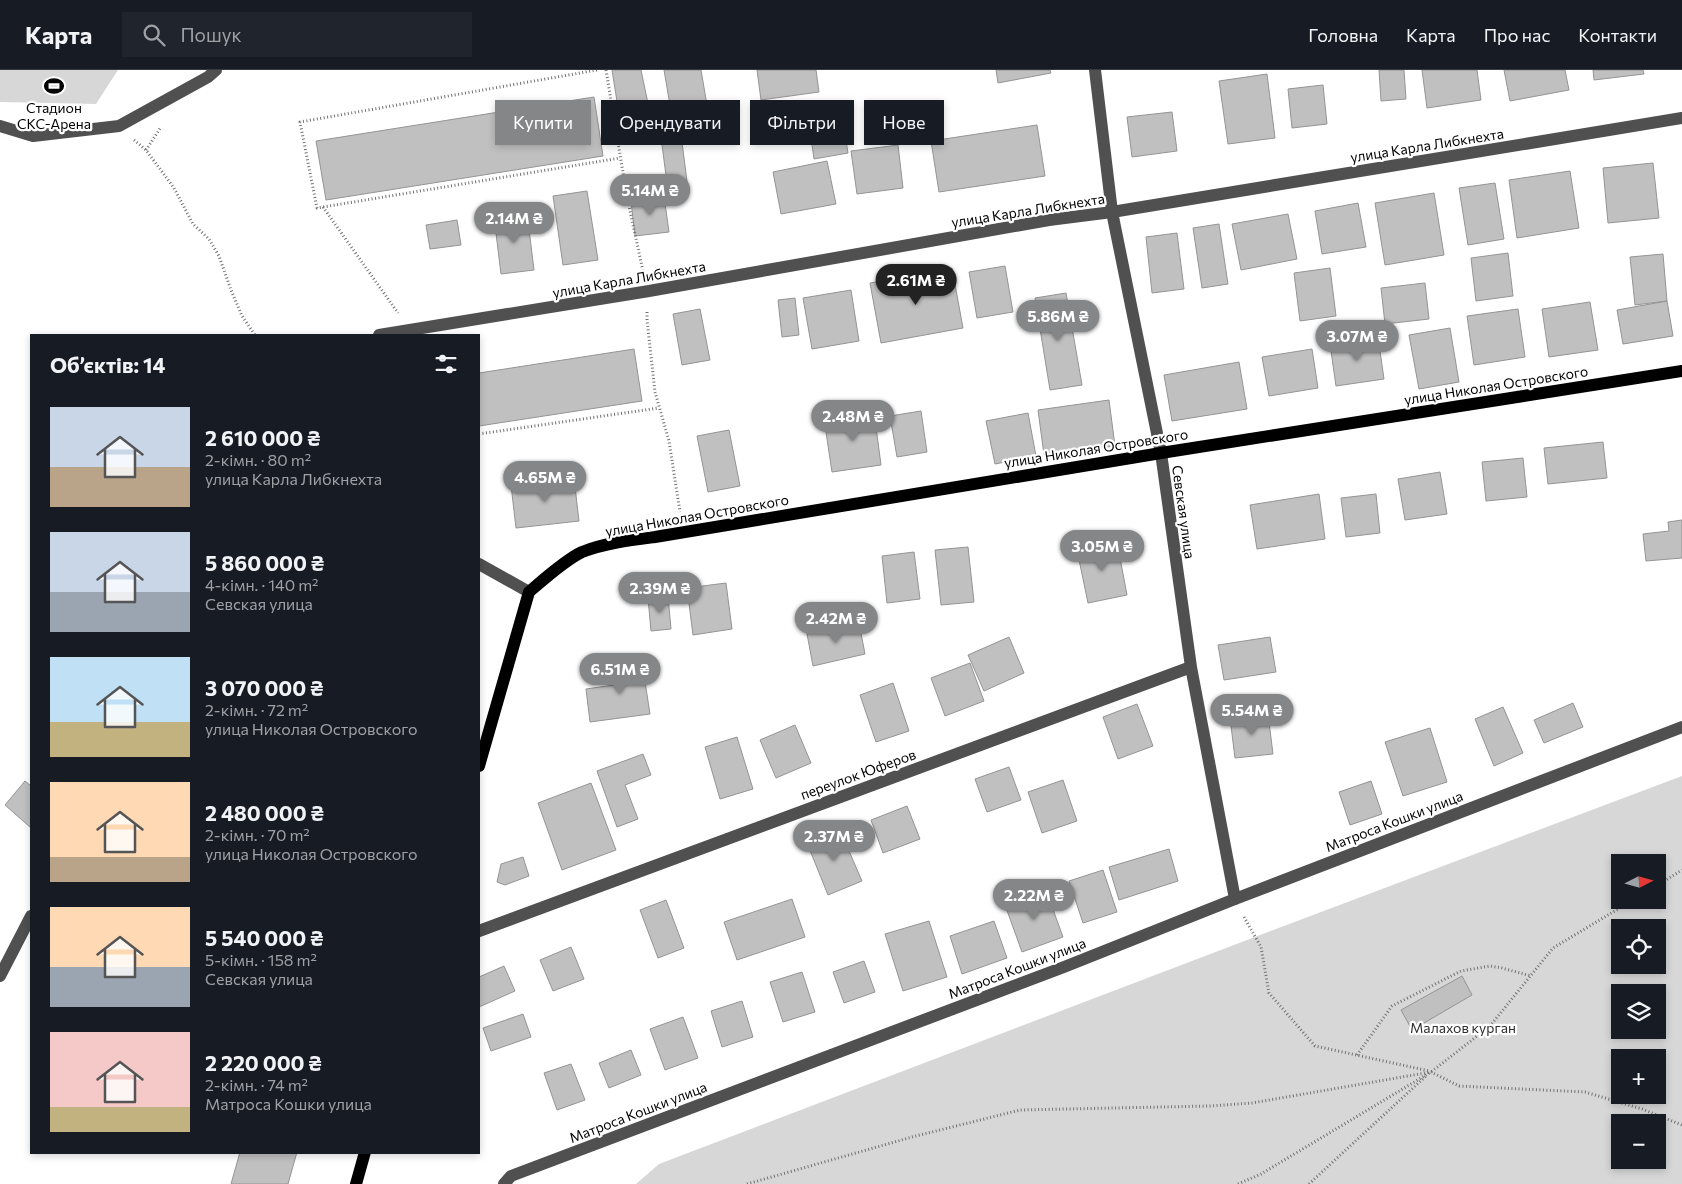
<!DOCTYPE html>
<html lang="uk">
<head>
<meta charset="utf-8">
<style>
  :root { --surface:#171b24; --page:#20242c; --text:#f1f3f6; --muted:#9ea1a6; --line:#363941; --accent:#858687 }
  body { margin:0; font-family:Commissioner,sans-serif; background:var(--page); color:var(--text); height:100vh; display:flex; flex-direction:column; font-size:19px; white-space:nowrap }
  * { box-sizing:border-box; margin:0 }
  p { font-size:16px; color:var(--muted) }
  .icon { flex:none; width:28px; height:28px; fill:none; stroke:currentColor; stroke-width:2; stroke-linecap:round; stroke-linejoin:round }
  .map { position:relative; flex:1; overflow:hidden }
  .details { position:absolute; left:30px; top:264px; width:450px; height:820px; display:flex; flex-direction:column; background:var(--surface); border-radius:0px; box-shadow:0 2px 8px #0003 }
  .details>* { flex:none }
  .top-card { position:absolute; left:495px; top:30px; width:475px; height:45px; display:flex; gap:10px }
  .needle { width:32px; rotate:84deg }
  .fabs { position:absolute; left:1611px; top:784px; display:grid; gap:10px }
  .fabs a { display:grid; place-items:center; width:55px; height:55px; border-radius:0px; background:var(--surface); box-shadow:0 2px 8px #0003; font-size:25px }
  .price { position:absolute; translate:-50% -42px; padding:0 11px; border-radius:18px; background:var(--accent); color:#fff; font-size:16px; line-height:32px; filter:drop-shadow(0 1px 2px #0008) }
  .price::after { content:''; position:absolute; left:50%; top:30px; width:15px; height:11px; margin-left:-8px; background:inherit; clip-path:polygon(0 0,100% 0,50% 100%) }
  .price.selected { background:#222; color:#fff }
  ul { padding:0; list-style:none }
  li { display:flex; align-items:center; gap:15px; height:125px; padding:0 20px }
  li span { display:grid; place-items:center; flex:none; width:140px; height:100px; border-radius:0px; color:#555 }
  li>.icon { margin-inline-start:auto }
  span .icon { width:60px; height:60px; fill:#fffc; stroke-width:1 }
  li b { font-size:21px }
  h2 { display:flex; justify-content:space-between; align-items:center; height:60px; padding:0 20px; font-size:21px }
  .pill { padding:0 18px; border-radius:0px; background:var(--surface); box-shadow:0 2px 8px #0003; font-size:18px; line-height:45px }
  .pill.selected { background:var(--accent); color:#fff }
  header { display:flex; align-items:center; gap:30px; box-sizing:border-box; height:70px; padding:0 25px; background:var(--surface); border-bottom:1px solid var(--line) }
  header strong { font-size:24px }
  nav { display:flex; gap:28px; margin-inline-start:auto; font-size:18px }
  .search { width:350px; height:45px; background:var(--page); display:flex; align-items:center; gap:12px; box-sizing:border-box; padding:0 18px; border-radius:0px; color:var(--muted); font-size:19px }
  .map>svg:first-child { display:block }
</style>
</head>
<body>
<header>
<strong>Карта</strong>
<div class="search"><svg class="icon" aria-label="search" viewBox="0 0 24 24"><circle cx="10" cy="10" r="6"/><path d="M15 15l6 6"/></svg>Пошук</div>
<nav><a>Головна</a><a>Карта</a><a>Про нас</a><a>Контакти</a></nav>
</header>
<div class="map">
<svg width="1682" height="1114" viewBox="0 0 1682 1114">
  <rect width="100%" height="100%" fill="#fff"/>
  <path fill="#d7d7d7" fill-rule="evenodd" d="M0 0H118L96 34 0 32Z
    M1682 706V1114H636L659 1094 1255 867ZM1620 792H1658V830H1620ZM1620 858H1658V895H1620ZM1620 922H1658V960H1620ZM1620 988H1658V1025H1620ZM1620 1052H1658V1090H1620Z"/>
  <path fill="#c0c0c0" stroke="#949494" d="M612 0H641L650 43 620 50Z
    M664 0H701L707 35 671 41Z
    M757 0H816L819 22 761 30Z
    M996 0H1050L1051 3 998 13Z
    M1379 0H1404L1406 29 1381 31Z
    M1422 0H1477L1481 30 1427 38Z
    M1504 0H1565L1569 20 1510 31Z
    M1593 0H1643L1644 4 1594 10Z
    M1267 4 1275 68 1228 74 1219 11Z
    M1323 15 1327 54 1292 58 1288 19Z
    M594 27 603 86 326 130 316 71Z
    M841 41 848 83 814 89 808 46Z
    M1172 42 1177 81 1132 87 1127 47Z
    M679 49 688 119 668 121 659 52Z
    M1037 55 1045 106 939 122 931 71Z
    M898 75 903 118 857 124 851 81Z
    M827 91 836 134 781 144 773 102Z
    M1653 93 1659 148 1608 153 1603 98Z
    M1570 101 1579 158 1517 168 1509 110Z
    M1495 113 1504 169 1468 175 1459 118Z
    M587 121 598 190 563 195 553 126Z
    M1434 123 1444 185 1385 195 1375 133Z
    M664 126 669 162 635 166 631 131Z
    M1358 133 1366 177 1322 184 1315 141Z
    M527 143 534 200 501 204 494 147Z
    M1288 144 1297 189 1241 200 1232 154Z
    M457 150 461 175 430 179 426 155Z
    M1219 154 1228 214 1202 218 1193 158Z
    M1177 163 1184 219 1152 223 1146 167Z
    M1508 183 1513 226 1476 231 1471 188Z
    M1663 184 1667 231 1635 235 1630 187Z
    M1005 196 1013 242 977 248 969 202Z
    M952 198 963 258 881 273 870 213Z
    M1330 198 1336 246 1300 251 1294 203Z
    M1425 213 1429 249 1385 254 1381 218Z
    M851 220 859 271 812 279 803 228Z
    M1066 223 1082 315 1050 320 1035 228Z
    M795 228 799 265 782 267 778 230Z
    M1667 231 1673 266 1623 274 1617 240Z
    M1590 232 1598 280 1549 287 1542 239Z
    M700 239 710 290 682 295 673 244Z
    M1518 239 1525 287 1474 295 1467 246Z
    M1450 258 1459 312 1419 319 1409 265Z
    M1378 267 1384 309 1336 316 1330 274Z
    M634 279 642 331 479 356V303Z
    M1312 279 1318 318 1269 326 1262 287Z
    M1239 292 1247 339 1172 351 1164 305Z
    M1109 330 1115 376 1044 385 1038 340Z
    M921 341 927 382 897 387 890 346Z
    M874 342 881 395 832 402 824 349Z
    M1028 343 1036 386 995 394 986 351Z
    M729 360 740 416 708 422 697 366Z
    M1603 372 1607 408 1548 414 1544 378Z
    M1523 388 1527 427 1486 431 1482 392Z
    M1440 402 1447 444 1405 450 1398 409Z
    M574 408 579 451 516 458 511 415Z
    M1319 424 1325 469 1257 479 1250 435Z
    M1376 424 1380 463 1346 467 1341 428Z
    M1682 450V488L1646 491 1643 464 1669 461 1668 452Z
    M1117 472 1127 525 1088 533 1077 480Z
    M968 477 974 532 941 535 935 480Z
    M914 482 920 529 887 533 882 486Z
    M726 513 732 559 693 565 687 518Z
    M668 526 671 559 651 561 648 528Z
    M859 553 865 584 813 596 807 564Z
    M1009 567 1024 603 984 621 968 585Z
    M1270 567 1276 602 1224 610 1218 575Z
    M642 592 650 644 590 652 586 619 614 615 612 597Z
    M970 593 984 631 945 646 931 608Z
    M893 613 909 661 876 672 860 625Z
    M1573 633 1583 657 1544 673 1534 650Z
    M1137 634 1153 676 1118 689 1103 647Z
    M1503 637 1523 683 1494 696 1475 649Z
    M1268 644 1273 684 1235 688 1230 648Z
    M795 655 811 693 776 708 760 670Z
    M1430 658 1447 712 1403 726 1385 672Z
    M737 667 753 719 720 729 705 677Z
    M643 684 651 705 625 715 638 749 617 757 597 701Z
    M1009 697 1021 730 987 742 975 709Z
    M1063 710 1077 751 1042 763 1028 722Z
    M25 711 31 716V758L5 735Z
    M1371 711 1382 744 1350 755 1339 722Z
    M591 713 616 780 562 800 538 733Z
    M907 736 920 769 883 783 871 750Z
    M840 760 862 811 828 825 807 773Z
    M1169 779 1178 811 1119 830 1109 797Z
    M523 787 529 806 505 815 497 812 501 794Z
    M1103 800 1117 842 1083 853 1069 811Z
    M1046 820 1063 867 1022 882 1005 835Z
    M792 829 805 867 737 890 724 852Z
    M666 830 684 878 658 888 640 840Z
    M929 851 947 907 903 921 885 864Z
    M994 851 1007 888 962 904 950 866Z
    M571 877 584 909 553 921 540 890Z
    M864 891 875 922 844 933 833 902Z
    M504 896 515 921 479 937V907Z
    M802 902 815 942 783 952 770 912Z
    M1462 906 1472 925 1412 960 1401 940Z
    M742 931 753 967 722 977 711 941Z
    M523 944 531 967 491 981 483 958Z
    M683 947 698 988 665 1000 650 959Z
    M631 980 641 1005 609 1018 599 993Z
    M571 994 585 1030 557 1040 544 1003Z
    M240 1082H297L288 1114H231Z"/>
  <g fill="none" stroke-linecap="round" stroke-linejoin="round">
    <path stroke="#727272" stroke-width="3" stroke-dasharray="1 2.5" stroke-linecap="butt" d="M597 0 300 52 317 138 620 88
      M606 0 627 127 643 201
      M134 70 146 80 174 118 193 154 209 169 219 186 231 220 242 246 255 265
      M146 80 161 57
      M323 137 398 243
      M647 242V250L655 322 669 371 680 442
      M479 364 659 338
      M1658 815 1682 800
      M1244 847 1261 877 1269 923 1315 976 1429 1001
      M1357 985 1392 936 1461 901 1490 896 1502 898 1531 906
      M747 1114 912 1067 1020 1040 1209 1036 1252 1033 1431 1002 1459 1016 1585 1022 1642 1039 1682 1055
      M1238 1114 1261 1104 1431 1002 1490 956 1553 878 1633 830
      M1309 1114 1426 1006"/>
    <path stroke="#505050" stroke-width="12" d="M1095 0 1112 142 1161 383 1191 597 1235 829
      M0 56 33 66 119 56 208 7 216 0
      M379 265 649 221 1049 150 1112 142 1682 48
      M479 494 529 522
      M479 861 1191 597
      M0 906 31 846
      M504 1114 511 1106 1064 897 1235 829 1682 657"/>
    <path stroke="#000" stroke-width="12" d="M479 696 529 522C543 510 565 490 582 482 605 473 631 470 655 467L1161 383 1682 301
      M356 1114 365 1082"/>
  </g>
  <defs>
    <symbol id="stadium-bare" viewBox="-9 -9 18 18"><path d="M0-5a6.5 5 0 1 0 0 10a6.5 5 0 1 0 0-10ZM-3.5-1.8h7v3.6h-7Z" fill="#000" stroke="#fff" stroke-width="2.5" paint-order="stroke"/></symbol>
  </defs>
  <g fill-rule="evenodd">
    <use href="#stadium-bare" x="40" y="2" width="28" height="28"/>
  </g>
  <g text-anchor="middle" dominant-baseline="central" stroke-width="4.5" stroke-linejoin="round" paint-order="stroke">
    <g font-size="14" fill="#000" stroke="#fff">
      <text x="54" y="37">Стадион<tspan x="54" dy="16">СКС-Арена</tspan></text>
    </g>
    <g font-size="14" fill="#000" stroke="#fff">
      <text transform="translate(1427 75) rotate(-9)">улица Карла Либкнехта</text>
      <text transform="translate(1028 140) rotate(-9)">улица Карла Либкнехта</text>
      <text transform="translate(629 209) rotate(-10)">улица Карла Либкнехта</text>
      <text transform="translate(1496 315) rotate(-9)">улица Николая Островского</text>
      <text transform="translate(1096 378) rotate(-9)">улица Николая Островского</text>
      <text transform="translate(1184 442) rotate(82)">Севская улица</text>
      <text transform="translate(697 445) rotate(-10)">улица Николая Островского</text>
      <text transform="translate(858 704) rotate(-20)">переулок Юферов</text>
      <text transform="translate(1394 751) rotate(-21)">Матроса Кошки улица</text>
      <text transform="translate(1017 898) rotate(-21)">Матроса Кошки улица</text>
      <text transform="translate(638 1042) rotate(-21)">Матроса Кошки улица</text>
    </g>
    <g font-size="14" fill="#2e2e2e" stroke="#fff">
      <text x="1463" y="957">Малахов курган</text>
    </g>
  </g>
</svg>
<div class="fabs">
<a><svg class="needle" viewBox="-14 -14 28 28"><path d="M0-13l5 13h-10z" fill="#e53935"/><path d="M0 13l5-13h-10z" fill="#9ea1a6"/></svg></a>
<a><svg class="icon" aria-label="locate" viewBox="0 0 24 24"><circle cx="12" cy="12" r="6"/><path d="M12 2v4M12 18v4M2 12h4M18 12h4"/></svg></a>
<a><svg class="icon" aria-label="layers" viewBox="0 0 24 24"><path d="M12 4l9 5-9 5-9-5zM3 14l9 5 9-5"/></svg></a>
<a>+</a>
<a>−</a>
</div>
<b class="price" style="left:650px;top:146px">5.14M ₴</b>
<b class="price" style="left:514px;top:174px">2.14M ₴</b>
<b class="price selected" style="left:916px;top:236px">2.61M ₴</b>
<b class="price" style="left:1058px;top:272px">5.86M ₴</b>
<b class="price" style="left:1357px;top:292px">3.07M ₴</b>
<b class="price" style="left:853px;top:372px">2.48M ₴</b>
<b class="price" style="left:545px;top:433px">4.65M ₴</b>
<b class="price" style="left:1102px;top:502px">3.05M ₴</b>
<b class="price" style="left:660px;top:544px">2.39M ₴</b>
<b class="price" style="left:836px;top:574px">2.42M ₴</b>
<b class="price" style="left:620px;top:625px">6.51M ₴</b>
<b class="price" style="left:1252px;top:666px">5.54M ₴</b>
<b class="price" style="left:834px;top:792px">2.37M ₴</b>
<b class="price" style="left:1034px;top:851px">2.22M ₴</b>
<div class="top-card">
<a class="pill selected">Купити</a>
<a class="pill">Орендувати</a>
<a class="pill">Фільтри</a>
<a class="pill">Нове</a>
</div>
<section class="details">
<h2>Об’єктів: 14<svg class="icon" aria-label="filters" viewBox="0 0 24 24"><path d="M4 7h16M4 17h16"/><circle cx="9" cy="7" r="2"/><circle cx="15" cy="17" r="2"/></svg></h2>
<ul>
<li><span style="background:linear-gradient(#c9d6e8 60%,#b9a48a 0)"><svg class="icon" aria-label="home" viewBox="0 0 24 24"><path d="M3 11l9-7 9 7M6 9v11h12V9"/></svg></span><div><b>2 610 000 ₴</b><p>2-кімн. · 80 m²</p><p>улица Карла Либкнехта</p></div></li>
<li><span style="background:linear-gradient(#c9d6e8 60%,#9aa5b1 0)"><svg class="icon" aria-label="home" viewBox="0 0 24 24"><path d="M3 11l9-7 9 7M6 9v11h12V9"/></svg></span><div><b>5 860 000 ₴</b><p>4-кімн. · 140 m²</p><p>Севская улица</p></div></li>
<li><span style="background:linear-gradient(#bfe0f5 65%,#c2b280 0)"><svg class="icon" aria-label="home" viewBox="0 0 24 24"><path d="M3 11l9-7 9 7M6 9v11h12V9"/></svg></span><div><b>3 070 000 ₴</b><p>2-кімн. · 72 m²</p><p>улица Николая Островского</p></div></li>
<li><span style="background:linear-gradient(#ffd9b3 75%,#b9a48a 0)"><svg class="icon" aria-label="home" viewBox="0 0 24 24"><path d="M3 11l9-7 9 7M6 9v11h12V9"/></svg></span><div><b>2 480 000 ₴</b><p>2-кімн. · 70 m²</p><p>улица Николая Островского</p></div></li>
<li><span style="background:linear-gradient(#ffd9b3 60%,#9aa5b1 0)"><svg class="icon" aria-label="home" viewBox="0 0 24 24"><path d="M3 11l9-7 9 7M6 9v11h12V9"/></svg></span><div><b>5 540 000 ₴</b><p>5-кімн. · 158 m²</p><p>Севская улица</p></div></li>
<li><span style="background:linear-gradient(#f6c9c9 75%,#c2b280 0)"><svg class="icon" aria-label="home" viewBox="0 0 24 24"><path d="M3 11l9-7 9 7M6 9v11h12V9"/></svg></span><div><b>2 220 000 ₴</b><p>2-кімн. · 74 m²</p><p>Матроса Кошки улица</p></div></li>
</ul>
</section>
</div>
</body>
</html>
